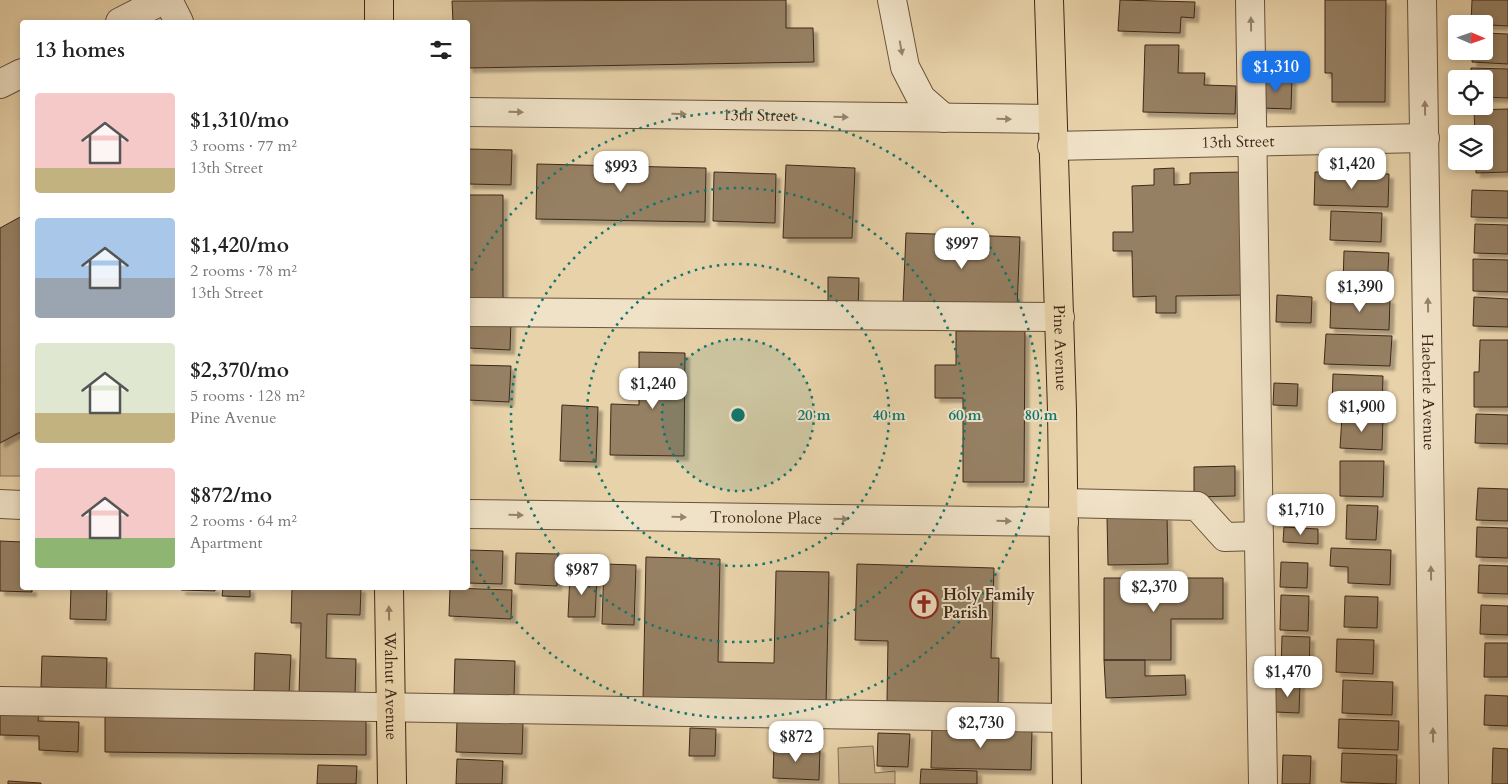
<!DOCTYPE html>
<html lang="en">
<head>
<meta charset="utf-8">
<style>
  :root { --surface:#fff; --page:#f2f2f2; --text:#222; --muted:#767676; --accent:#1a73e8 }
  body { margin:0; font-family:Cardo,serif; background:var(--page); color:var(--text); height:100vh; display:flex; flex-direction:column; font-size:19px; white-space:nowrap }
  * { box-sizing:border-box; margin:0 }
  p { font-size:16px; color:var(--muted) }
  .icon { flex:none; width:28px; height:28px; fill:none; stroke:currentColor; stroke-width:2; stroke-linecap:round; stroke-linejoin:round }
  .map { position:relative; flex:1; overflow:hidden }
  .details { position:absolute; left:20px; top:20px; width:450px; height:570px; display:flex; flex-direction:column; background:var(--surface); border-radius:5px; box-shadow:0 2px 8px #0003 }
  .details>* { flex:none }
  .needle { width:32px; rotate:92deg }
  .controls { position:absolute; left:1448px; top:15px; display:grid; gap:10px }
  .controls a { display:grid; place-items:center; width:45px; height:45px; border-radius:5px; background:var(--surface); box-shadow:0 2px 8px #0003; font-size:25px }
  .price { position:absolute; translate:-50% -42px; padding:0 11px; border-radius:10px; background:#fff; color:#222; font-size:16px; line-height:32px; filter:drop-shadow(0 1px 2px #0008) }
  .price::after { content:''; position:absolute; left:50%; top:30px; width:15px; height:11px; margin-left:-8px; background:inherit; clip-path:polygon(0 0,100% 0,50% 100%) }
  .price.current { background:var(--accent); color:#fff }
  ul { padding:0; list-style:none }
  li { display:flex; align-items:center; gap:15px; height:125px; padding:0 15px }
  li span { display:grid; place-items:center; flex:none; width:140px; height:100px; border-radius:5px; color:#555 }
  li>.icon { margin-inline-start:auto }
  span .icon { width:60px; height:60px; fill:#fffc; stroke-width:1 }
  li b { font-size:21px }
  h2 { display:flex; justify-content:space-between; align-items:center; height:60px; padding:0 15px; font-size:21px }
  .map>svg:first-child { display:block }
</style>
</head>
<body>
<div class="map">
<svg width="1508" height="784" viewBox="0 0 1508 784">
  <defs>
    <filter id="shadow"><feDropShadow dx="4.5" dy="4.5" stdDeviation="1" flood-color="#0004"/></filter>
  </defs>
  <rect width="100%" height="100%" fill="#e8d2a9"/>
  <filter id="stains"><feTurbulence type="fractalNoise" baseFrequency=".004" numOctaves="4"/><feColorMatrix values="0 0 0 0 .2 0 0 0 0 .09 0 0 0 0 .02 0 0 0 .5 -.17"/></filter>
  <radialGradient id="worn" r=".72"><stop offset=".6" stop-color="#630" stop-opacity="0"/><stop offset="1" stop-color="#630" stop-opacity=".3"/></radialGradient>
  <path fill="#cbb590" stroke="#846e54" d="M22 432V476H0V443Z
    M873 746 875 773 895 771V784H839L838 748Z"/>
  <path fill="#968063" stroke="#3d2717" filter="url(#shadow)" d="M786 0V28H813L814 62 468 68V22H453L452 1Z
    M1120 0 1195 2 1194 18 1181 17 1180 33 1118 31Z
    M1325 0H1386L1385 102H1332V73H1325Z
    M1472 0H1508V26L1471 24Z
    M1484 33 1508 34V64L1472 62 1473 51H1484Z
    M1145 45H1179L1178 73H1205L1204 85 1236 86 1235 114 1143 112Z
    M1471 68 1508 69V98L1484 97V79H1471Z
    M1262 77 1292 78 1291 109 1261 108Z
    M1508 109V172L1476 173V161H1484V134H1475L1474 110Z
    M468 149 512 150 511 185 468 184Z
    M537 164 706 168 705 222 536 219Z
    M786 165 855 168 852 238H783Z
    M1174 168V185L1190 184V173L1244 172 1246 295 1176 296V313H1156V296L1133 297 1132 251H1113V232H1133L1132 186 1154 185V169Z
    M714 172 776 174 775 223 713 221Z
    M1315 172 1389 174 1388 207 1314 205Z
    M1472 190 1508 191V218L1471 217Z
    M468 195H503V299L468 300Z
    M1331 211 1382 213 1381 242 1330 240Z
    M22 216V431L0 443V228Z
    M1475 224 1508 225V254L1474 253Z
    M906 233 1020 237 1017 308 903 304Z
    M1344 251 1389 253 1387 285 1343 284Z
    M1473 259 1508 260V292L1473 291Z
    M828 277 859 278 858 310 828 309Z
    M1277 295 1312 297 1311 323 1276 322Z
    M1331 296 1390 299 1389 330 1330 328Z
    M1474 297 1508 299V327L1473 326Z
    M468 318 511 320 510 350 468 348Z
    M956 331H1025L1024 482H963V398H935V365H956Z
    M1326 334 1392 336 1390 366 1324 364Z
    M1480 340H1508V407H1474V372H1479Z
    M639 352 685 353 684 456 610 455 611 404 639 405Z
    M468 365 511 366 509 402 468 400Z
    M1333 374 1383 376 1382 407 1332 406Z
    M1274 383 1298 384 1297 406 1273 405Z
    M562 405 598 407 596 462 560 461Z
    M1476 414 1508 415V444L1475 443Z
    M1342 416 1383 417 1382 450 1340 448Z
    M1340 461H1384L1383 497 1340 496Z
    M1235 466V496L1194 497V467Z
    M1478 488 1508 489V521L1476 520Z
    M1347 505 1378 506 1376 540 1346 539Z
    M1167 516 1168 564 1108 565 1107 517Z
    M1284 527 1318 529V544L1283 542Z
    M1477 527 1508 528V558L1476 557Z
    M0 541 22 542V588H32V592L0 591Z
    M1331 548 1391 550 1390 585 1348 583V567L1330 566Z
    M468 550 503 551 502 584 468 583Z
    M516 553 558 554 557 586 515 584Z
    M646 557 720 559 718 662 774 663 776 571 829 572 826 705 643 701Z
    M1281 562 1308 563 1307 588 1280 587Z
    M604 564 636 565 634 625 602 624Z
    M857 564 994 568 991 658H999L998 705 887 701 888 641 855 640Z
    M1479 565 1508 566V594L1478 593Z
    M570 574 597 575 595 617H568Z
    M1104 578H1223V619H1171V660H1104Z
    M71 588H107L106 620 70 619Z
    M181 588H215V591L181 590Z
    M223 588H250V597L222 596Z
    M292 588H361L360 615 327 614 326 658 356 659 355 695 299 694 301 623H291Z
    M450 588 512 590 511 619 449 616Z
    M1281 595 1309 596 1308 631 1280 630Z
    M1345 596 1378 597 1377 628 1344 627Z
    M1481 605 1508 606V635L1480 634Z
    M1282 636 1310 637 1309 671 1281 670Z
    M1337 639 1374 640 1373 674 1336 672Z
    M1485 643H1508V677H1484Z
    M255 653 291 655 289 695 254 694Z
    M42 656 107 658 106 689 41 687Z
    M455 659 515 661 514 696 454 694Z
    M1104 660H1145V676L1185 675 1186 695 1106 698Z
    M1343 680 1393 682 1392 715 1342 713Z
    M1276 682 1300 683 1299 713 1275 712Z
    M1485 695 1508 696V726L1484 725Z
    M0 708 39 710 38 721 79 722 78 752 39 750V736L0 735Z
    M105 716 366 719V755L105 752Z
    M1339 719 1399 721 1398 750 1338 748Z
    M457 721 523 723 522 754 456 752Z
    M690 728 716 729 715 756H689Z
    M932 728 1032 731 1031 770 931 768Z
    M878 733 910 734 908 767 877 766Z
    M774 746 820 748 819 780 773 778Z
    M1493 748 1508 749V784H1492Z
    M1342 753 1397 755 1396 784 1341 782Z
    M1283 755 1311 756 1310 784H1282Z
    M457 759 503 761 502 784H456Z
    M318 765 357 766 356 784H317Z
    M921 769 977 771V784H920Z
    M8 781 41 783V784H8Z"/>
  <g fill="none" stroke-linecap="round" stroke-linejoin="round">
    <defs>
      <g id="minor">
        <path d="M168 0 179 22"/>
        <path d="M892 0 905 67 921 98 944 118"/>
        <path d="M1250 0 1263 784"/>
        <path id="s1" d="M1422 0 1434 784"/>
        <path d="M120 22 163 0"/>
        <path d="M0 84 22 73"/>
        <path id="s2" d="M468 112 1051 119"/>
        <path id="s3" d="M1052 146 1425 138"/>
        <path d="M468 312 1060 317"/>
        <path d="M1063 503 1197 506 1225 537 1259 536"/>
        <path d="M0 504 22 505"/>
        <path id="s4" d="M468 514 1064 522"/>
        <path d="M0 701 1066 718"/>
      </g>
      <g id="major">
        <path d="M379 0V22"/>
        <path id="s5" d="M1049 0 1062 410 1067 784"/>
        <path id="s6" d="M389 588 392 784"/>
      </g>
    </defs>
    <use href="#minor" stroke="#68523c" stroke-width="30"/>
    <use href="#major" stroke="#3d2717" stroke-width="30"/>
    <use href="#minor" stroke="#f0e2c7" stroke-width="28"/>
    <use href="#major" stroke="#e8d2a9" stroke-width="28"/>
  </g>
  <defs><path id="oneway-solid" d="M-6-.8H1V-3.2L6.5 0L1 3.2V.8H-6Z" transform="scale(1.25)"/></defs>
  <g fill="#96846f">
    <use href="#oneway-solid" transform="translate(1251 24) rotate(-91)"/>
    <use href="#oneway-solid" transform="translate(901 48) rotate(80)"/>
    <use href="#oneway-solid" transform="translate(1425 108) rotate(-91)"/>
    <use href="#oneway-solid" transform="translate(516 112) rotate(1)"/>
    <use href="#oneway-solid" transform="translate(679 114) rotate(1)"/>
    <use href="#oneway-solid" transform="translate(841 117) rotate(1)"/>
    <use href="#oneway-solid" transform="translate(1004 119) rotate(1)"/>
    <use href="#oneway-solid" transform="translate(1428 305) rotate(-91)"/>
    <use href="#oneway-solid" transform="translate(516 515) rotate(1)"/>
    <use href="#oneway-solid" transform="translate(679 517) rotate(1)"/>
    <use href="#oneway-solid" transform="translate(841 519) rotate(1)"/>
    <use href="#oneway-solid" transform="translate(1004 521) rotate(1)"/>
    <use href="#oneway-solid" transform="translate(1431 573) rotate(-91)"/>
    <use href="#oneway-solid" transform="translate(1433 735) rotate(-91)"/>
  </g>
  <use fill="#927c60" href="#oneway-solid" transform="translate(389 613) rotate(-91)"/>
  <circle cx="738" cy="415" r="76" fill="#0f766e" fill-opacity=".12"/>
  <g fill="none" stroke="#0f766e" stroke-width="2.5" stroke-dasharray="2.5 5">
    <circle cx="738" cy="415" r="76"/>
    <circle cx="738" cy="415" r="151"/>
    <circle cx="738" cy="415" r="227"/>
    <path d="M468 277A303 303 0 1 1 468 553"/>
  </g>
  <defs>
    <symbol id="church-ring" viewBox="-11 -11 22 22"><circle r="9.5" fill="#f0e2c7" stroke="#8f2418" stroke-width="1.5"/><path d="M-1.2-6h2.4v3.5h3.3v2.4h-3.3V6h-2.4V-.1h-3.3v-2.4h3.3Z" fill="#8f2418"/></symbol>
  </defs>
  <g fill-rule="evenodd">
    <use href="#church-ring" x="908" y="588" width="32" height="32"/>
  </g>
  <g text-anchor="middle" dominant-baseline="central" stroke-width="4" stroke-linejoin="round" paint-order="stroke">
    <g font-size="16" fill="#3d2717" stroke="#f0e2c7">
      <text stroke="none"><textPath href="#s2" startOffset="291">13th Street</textPath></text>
      <text stroke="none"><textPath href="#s3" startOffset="186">13th Street</textPath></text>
      <text stroke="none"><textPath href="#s5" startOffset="348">Pine Avenue</textPath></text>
      <text stroke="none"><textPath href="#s1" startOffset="392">Haeberle Avenue</textPath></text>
      <text stroke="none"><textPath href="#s4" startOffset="298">Tronolone Place</textPath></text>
      <text stroke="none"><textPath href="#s6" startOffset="98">Walnut Avenue</textPath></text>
    </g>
    <g font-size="16" font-weight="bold" fill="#3d2717" stroke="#f0e2c7" text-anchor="start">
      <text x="943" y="595">Holy Family<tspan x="943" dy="18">Parish</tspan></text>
    </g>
  </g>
  <circle cx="738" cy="415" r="8" fill="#0f766e" stroke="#f0e2c7" stroke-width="2.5"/>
  <g font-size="15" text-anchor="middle" font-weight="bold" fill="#0f766e" stroke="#f0e2c7" stroke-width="4" stroke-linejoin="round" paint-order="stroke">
    <text x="814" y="420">20 m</text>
    <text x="889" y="420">40 m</text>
    <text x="965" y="420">60 m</text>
    <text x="1041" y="420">80 m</text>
  </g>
  <rect width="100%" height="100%" filter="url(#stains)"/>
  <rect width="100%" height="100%" fill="url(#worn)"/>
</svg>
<div class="controls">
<a><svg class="needle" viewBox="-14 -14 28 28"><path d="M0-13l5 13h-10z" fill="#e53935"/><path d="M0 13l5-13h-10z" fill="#767676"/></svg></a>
<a><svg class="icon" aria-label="locate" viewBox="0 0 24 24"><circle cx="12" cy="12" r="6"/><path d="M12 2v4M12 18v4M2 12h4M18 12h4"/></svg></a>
<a><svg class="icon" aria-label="layers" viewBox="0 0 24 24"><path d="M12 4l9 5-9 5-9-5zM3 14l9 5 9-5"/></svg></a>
</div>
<b class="price current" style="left:1276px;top:93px">$1,310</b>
<b class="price" style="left:1352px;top:190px">$1,420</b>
<b class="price" style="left:621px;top:193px">$993</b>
<b class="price" style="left:962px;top:270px">$997</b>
<b class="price" style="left:1360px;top:313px">$1,390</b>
<b class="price" style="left:653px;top:410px">$1,240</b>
<b class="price" style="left:1362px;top:433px">$1,900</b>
<b class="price" style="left:1301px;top:536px">$1,710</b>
<b class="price" style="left:582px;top:596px">$987</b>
<b class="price" style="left:1154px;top:613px">$2,370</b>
<b class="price" style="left:1288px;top:698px">$1,470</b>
<b class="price" style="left:981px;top:749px">$2,730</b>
<b class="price" style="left:796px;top:763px">$872</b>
<section class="details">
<h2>13 homes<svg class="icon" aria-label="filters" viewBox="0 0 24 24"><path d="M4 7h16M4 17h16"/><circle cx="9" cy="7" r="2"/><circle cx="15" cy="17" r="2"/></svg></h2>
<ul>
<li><span style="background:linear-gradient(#f6c9c9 75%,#c2b280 0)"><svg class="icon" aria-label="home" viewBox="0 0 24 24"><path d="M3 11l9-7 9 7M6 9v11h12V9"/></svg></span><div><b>$1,310/mo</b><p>3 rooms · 77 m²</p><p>13th Street</p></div></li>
<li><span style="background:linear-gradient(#a9c7e8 60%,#9aa5b1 0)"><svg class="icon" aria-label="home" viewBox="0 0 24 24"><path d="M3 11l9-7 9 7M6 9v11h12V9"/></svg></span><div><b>$1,420/mo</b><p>2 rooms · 78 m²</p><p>13th Street</p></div></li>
<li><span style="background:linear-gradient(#dfe7d0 70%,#c2b280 0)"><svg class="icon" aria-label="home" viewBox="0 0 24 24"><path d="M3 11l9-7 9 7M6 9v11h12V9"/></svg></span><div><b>$2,370/mo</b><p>5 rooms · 128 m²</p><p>Pine Avenue</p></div></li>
<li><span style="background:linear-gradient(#f6c9c9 70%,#8fb573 0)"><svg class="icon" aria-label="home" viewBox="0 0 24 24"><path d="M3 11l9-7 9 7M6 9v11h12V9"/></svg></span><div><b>$872/mo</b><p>2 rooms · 64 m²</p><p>Apartment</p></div></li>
</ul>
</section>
</div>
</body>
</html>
